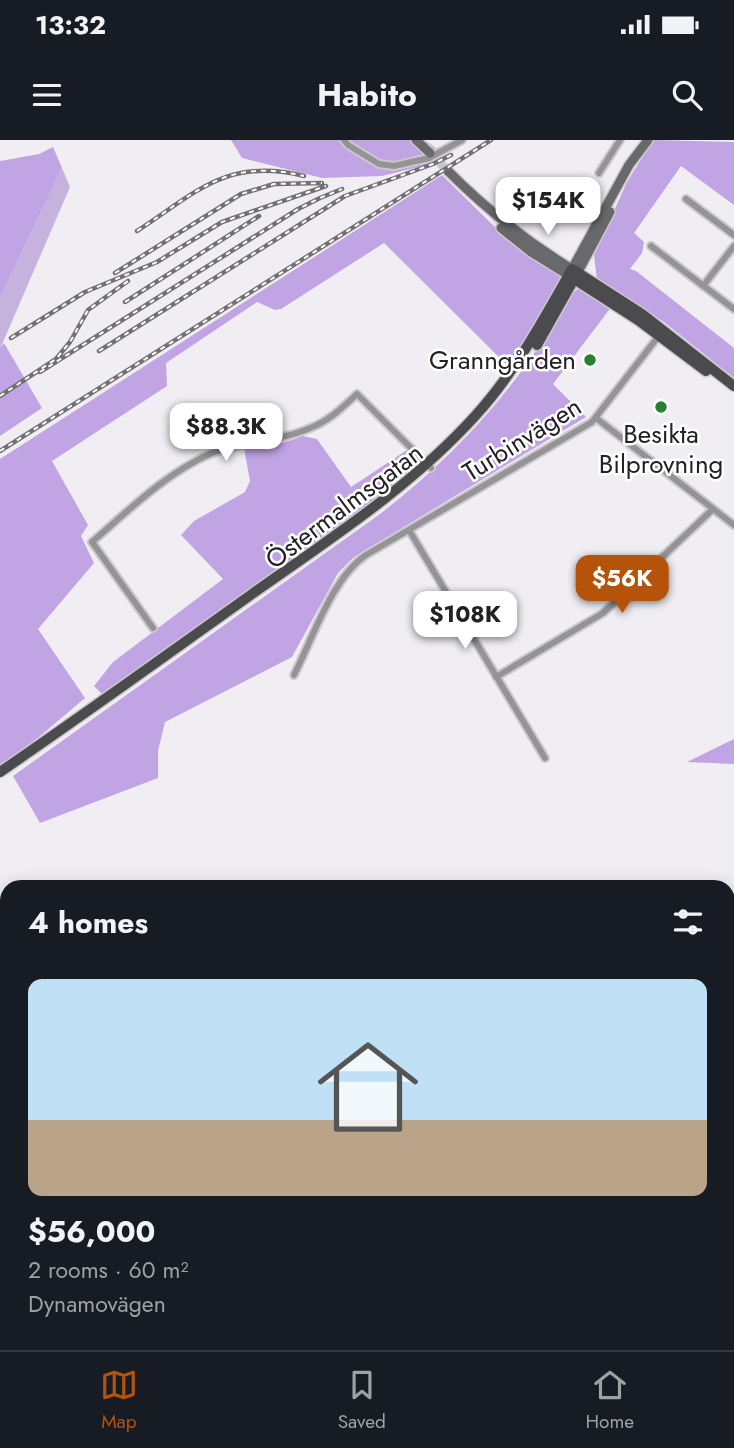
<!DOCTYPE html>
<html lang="en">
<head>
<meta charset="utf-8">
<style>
  :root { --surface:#171b24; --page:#20242c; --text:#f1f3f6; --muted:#9ea1a6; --line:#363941; --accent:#b45309 }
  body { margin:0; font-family:Jost,sans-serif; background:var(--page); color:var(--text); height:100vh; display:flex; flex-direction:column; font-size:26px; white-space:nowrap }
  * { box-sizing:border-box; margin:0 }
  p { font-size:23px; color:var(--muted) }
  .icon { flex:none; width:38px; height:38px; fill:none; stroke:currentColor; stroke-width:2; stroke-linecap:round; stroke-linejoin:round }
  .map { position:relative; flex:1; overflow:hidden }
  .drawer { position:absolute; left:0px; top:740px; width:735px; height:471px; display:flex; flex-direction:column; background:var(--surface); border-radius:21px 21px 0 0; box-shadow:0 4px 18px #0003 }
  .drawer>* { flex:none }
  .price { position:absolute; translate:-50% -60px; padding:0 16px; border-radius:14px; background:#fff; color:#222; font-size:23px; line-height:46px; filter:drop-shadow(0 2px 4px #0008) }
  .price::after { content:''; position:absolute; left:50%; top:42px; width:21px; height:16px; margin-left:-10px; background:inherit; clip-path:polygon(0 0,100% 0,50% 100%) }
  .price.active { background:var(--accent); color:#fff }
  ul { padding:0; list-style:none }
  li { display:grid; align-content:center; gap:14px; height:371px; padding:0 28px }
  li span { display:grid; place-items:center; height:217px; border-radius:14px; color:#555 }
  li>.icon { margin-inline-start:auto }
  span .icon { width:126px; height:126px; fill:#fffc; stroke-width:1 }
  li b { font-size:30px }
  h2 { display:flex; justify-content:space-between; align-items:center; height:84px; padding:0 28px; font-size:30px }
  .status { display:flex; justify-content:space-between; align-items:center; height:49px; padding:0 35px; background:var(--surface); direction:ltr }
  .status svg { height:19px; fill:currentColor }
  header { display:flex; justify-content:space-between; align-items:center; height:91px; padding:0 28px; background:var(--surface); font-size:32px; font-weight:700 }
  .tab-bar { display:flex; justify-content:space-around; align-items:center; height:98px; border-top:2px solid var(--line); background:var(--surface); font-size:19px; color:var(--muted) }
  .tab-bar a { display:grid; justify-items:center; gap:4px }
  .tab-bar .active { color:var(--accent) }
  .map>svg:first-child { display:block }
</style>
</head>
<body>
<div class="status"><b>13:32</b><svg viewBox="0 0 49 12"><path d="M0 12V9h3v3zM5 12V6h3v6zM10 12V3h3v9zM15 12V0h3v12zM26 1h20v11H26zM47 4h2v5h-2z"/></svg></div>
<header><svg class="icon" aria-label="menu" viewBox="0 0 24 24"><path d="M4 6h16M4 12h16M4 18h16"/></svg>Habito<svg class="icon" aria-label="search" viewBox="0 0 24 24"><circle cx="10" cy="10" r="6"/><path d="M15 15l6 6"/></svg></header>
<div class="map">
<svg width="734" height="1210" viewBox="0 0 734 1210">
  <rect width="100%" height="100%" fill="#f0eef2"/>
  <path fill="#c5b2dd" d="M62 28 70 47 0 209V158Z"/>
  <path fill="#c0a4e3" d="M231 0H425L438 10 442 17 431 24 382 36 322 38 242 18Z
    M653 0 734 2V65L681 26 634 93 644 102 642 113 630 129 636 131 734 208V238L664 182 597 140 594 115 627 42Z
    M53 7 62 28 0 158V21L39 14Z
    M442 35 508 100 560 136 561 140 510 228 384 103 281 169 275 170 257 162 166 223 167 246 52 321 88 385 81 396 94 423 38 489 85 558 0 630V319Z
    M581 148 612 166 553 244 586 277 354 417 338 433 292 517 165 582 158 611V638L40 683 13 636 380 374C443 325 497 270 541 203 550 190 567 150 581 148Z
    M4 203 42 268 0 296V208Z
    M303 296 317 299 351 347 407 310 415 324 412 330 377 360 103 555 94 546 113 522 223 439 181 395 194 381 245 352 250 341 244 308 286 302Z
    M734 599V624L687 622Z"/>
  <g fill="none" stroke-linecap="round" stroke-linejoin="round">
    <path stroke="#c7c5c9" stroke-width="9" stroke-dasharray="9 4.5" stroke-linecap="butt" d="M430 13 448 31"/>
    <defs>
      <path id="street" d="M344 0 348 5 379 24 394 26 429 18 462 0
        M599 33 620 0
        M686 59 734 95
        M651 106 734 169
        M703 146 734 106
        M596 278 734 385
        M409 390 545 618
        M153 488 92 402C129 370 166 333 212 313 244 300 279 302 310 288 329 281 343 267 357 254L431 328
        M294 535C313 498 332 438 366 415L592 282 661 193
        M496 537 603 473 713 369"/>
      <path id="secondary" d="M416 0 430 13
        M448 31C487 70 524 100 572 129L629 25 648 0
        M501 88 531 112 568 135
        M578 132 610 72"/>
      <path id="primary" d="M571 137 638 180 706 231
        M537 205 578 132
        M0 632C85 574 168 514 252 454 330 399 412 346 476 275 516 231 543 180 572 129L642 174 734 246"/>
    </defs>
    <use href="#street" stroke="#cbc9cd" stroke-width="10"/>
    <use href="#secondary" stroke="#cbc9cd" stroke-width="12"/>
    <use href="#primary" stroke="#cbc9cd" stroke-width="13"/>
    <use href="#street" stroke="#949395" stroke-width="6"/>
    <use href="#secondary" stroke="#69686a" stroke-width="9"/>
    <use href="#primary" stroke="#4b4a4d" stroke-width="10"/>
    <defs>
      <path id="rail" d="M137 91C197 52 227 17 304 36
        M115 133 241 54 274 44 322 43
        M125 162 259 76
        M11 198 85 152 157 122 222 82 326 46
        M99 211 345 56 433 24 451 15
        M40 232 298 69 320 58 342 49
        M0 256 56 219 70 202 88 170 128 141
        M0 311 491 0"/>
    </defs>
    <use href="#rail" stroke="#727073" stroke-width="4.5"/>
    <use href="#rail" stroke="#fff" stroke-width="2" stroke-dasharray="5" stroke-linecap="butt"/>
  </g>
  <g fill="#298130" stroke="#fff" stroke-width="2.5">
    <circle cx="590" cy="220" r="7"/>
    <circle cx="661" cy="267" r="7"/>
  </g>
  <g text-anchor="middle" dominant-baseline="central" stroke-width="5" stroke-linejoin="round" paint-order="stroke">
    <g font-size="26" fill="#222123" stroke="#fff" text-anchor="end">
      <text x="576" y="220">Granngården</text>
      <text x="661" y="294" text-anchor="middle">Besikta<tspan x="661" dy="30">Bilprovning</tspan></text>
    </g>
    <g font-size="26" fill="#222123" stroke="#fff">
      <text transform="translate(522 299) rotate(-32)">Turbinvägen</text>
      <text transform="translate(344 366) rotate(-37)">Östermalmsgatan</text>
    </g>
  </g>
</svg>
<b class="price" style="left:548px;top:97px">$154K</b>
<b class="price" style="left:226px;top:323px">$88.3K</b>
<b class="price active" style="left:622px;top:475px">$56K</b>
<b class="price" style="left:465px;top:511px">$108K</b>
<section class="drawer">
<h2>4 homes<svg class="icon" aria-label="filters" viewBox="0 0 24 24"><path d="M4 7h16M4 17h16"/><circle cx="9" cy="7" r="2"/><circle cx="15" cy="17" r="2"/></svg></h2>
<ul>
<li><span style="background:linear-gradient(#bfe0f5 65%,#b9a48a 0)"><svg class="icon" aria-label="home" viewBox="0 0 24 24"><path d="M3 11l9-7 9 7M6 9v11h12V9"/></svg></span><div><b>$56,000</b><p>2 rooms · 60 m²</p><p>Dynamovägen</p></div></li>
</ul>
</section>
</div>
<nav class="tab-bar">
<a class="active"><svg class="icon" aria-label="map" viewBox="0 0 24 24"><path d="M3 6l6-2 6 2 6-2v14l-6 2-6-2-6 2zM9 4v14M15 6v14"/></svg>Map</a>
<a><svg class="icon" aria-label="saved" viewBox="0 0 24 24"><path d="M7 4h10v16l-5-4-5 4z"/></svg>Saved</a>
<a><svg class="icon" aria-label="home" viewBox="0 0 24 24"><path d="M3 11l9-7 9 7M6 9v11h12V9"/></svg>Home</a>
</nav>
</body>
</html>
